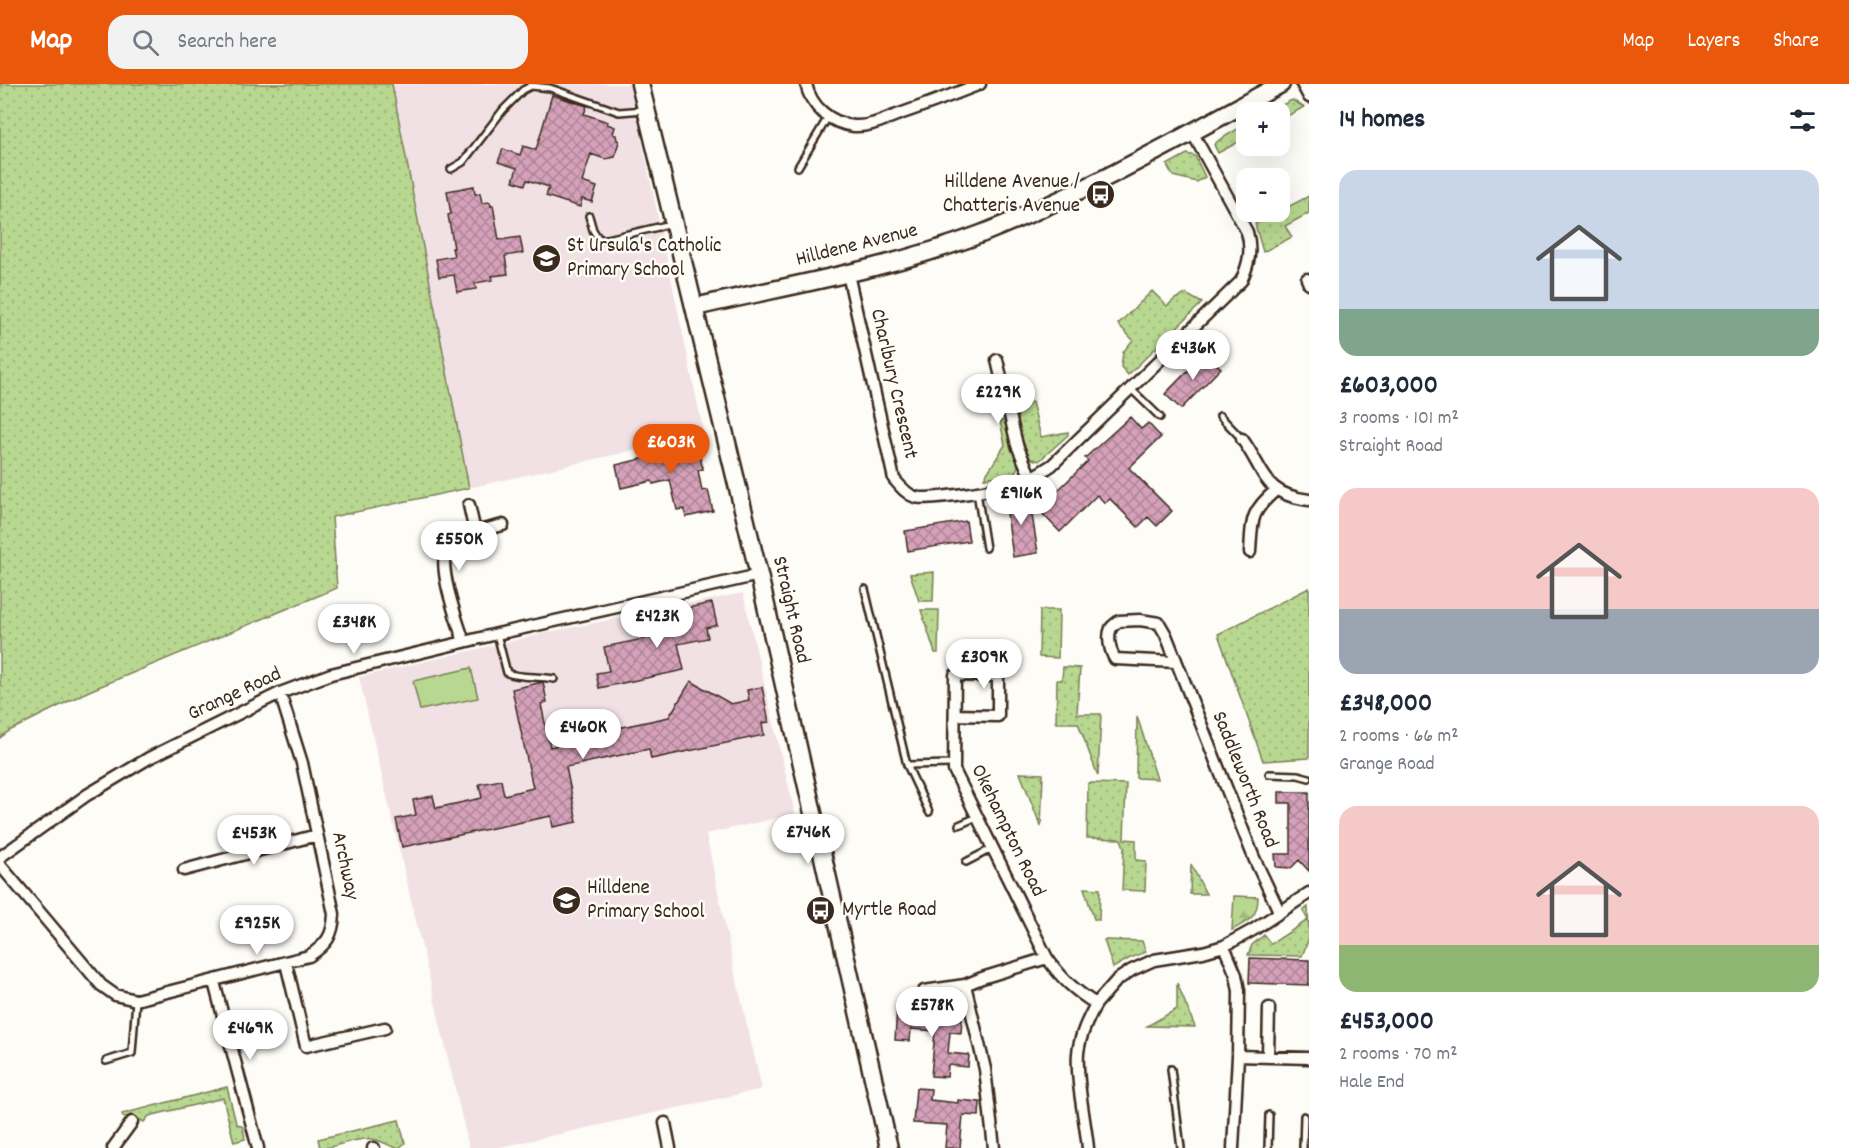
<!DOCTYPE html>
<html lang="en">
<head>
<meta charset="utf-8">
<style>
  :root { --surface:#fff; --page:#f2f2f3; --text:#1f2937; --muted:#747a83; --accent:#ea580c }
  body { margin:0; font-family:Dekko,sans-serif; background:var(--page); color:var(--text); height:100vh; display:flex; flex-direction:column; font-size:22px; white-space:nowrap }
  * { box-sizing:border-box; margin:0 }
  p { font-size:20px; color:var(--muted) }
  .icon { flex:none; width:33px; height:33px; fill:none; stroke:currentColor; stroke-width:2; stroke-linecap:round; stroke-linejoin:round }
  .map { position:relative; flex:1; overflow:hidden }
  .drawer { display:flex; flex-direction:column; background:var(--surface); width:540px }
  .drawer>* { flex:none }
  .buttons { position:absolute; left:1236px; top:18px; display:grid; gap:12px }
  .buttons a { display:grid; place-items:center; width:54px; height:54px; border-radius:12px; background:var(--surface); box-shadow:0 6px 24px #0002; font-size:30px }
  .price { position:absolute; translate:-50% -51px; padding:0 14px; border-radius:21px; background:#fff; color:#222; font-size:20px; line-height:39px; filter:drop-shadow(0 2px 3px #0008) }
  .price::after { content:''; position:absolute; left:50%; top:36px; width:18px; height:14px; margin-left:-9px; background:inherit; clip-path:polygon(0 0,100% 0,50% 100%) }
  .price.current { background:var(--accent); color:#fff }
  ul { padding:0; list-style:none }
  li { display:grid; align-content:center; gap:12px; height:318px; padding:0 30px }
  li span { display:grid; place-items:center; height:186px; border-radius:18px; color:#555 }
  li>.icon { margin-inline-start:auto }
  span .icon { width:108px; height:108px; fill:#fffc; stroke-width:1 }
  li b { font-size:26px }
  h2 { display:flex; justify-content:space-between; align-items:center; height:72px; padding:0 30px; font-size:26px }
  header { display:flex; align-items:center; gap:36px; box-sizing:border-box; height:84px; padding:0 30px; background:var(--accent); color:#fff }
  header strong { font-size:28px }
  nav { display:flex; gap:33px; margin-inline-start:auto; font-size:21px }
  .search { width:420px; height:54px; background:var(--page); display:flex; align-items:center; gap:15px; box-sizing:border-box; padding:0 21px; border-radius:18px; color:var(--muted); font-size:22px }
  main { display:flex; flex:1; min-height:0 }
  .map>svg:first-child { display:block }
</style>
</head>
<body>
<header>
<strong>Map</strong>
<div class="search"><svg class="icon" aria-label="search" viewBox="0 0 24 24"><circle cx="10" cy="10" r="6"/><path d="M15 15l6 6"/></svg>Search here</div>
<nav><a>Map</a><a>Layers</a><a>Share</a></nav>
</header>
<main>
<div class="map">
<svg width="1309" height="1064" viewBox="0 0 1309 1064">
  <defs>
    <pattern id="grass-dots" width="8" height="8" patternUnits="userSpaceOnUse" patternTransform="scale(1.5)"><rect width="8" height="8" fill="#b8d790"/><path d="M2 2h.1M6 6h.1" fill="none" stroke="#9fb97c" stroke-width="1.8" stroke-linecap="round"/></pattern>
    <pattern id="forest-firs" width="22" height="20" patternUnits="userSpaceOnUse" patternTransform="scale(1.5)"><rect width="22" height="20" fill="#b8d790"/><path d="M5 1l3.5 6h-7zM16 11l3.5 6h-7z" fill="#9fb97c"/></pattern>
    <pattern id="building-cross-hatch" width="8" height="8" patternUnits="userSpaceOnUse" patternTransform="scale(1.5)"><rect width="8" height="8" fill="#d5a1ba"/><path d="M0 0l8 8M0 8l8-8" fill="none" stroke="#ae8397"/></pattern>
  </defs>
  <rect width="100%" height="100%" fill="#fdfcf7"/>
  <filter id="ink" filterUnits="userSpaceOnUse"><feTurbulence type="fractalNoise" baseFrequency=".0167" numOctaves="2"/><feDisplacementMap in="SourceGraphic" scale="12" xChannelSelector="R" yChannelSelector="G"/><feConvolveMatrix kernelMatrix="1 2 1 2 8 2 1 2 1" color-interpolation-filters="sRGB"/></filter>
  <g filter="url(#ink)">
    <path fill="#f1e1e5" d="M392 0H630L704 350 469 404Z
      M743 509 795 730 706 750 734 885 762 1005 496 1064H469L359 593 554 547Z"/>
    <path fill="url(#grass-dots)" stroke="#7a8057" stroke-width="1.5" d="M0 0H392L469 404 332 433 337 504 89 607 9 647 0 654Z
      M1292 16 1304 23 1280 36V28H1268Z
      M1246 40V54L1218 69 1214 61 1219 56Z
      M1187 70 1195 72 1205 93 1197 98 1173 92 1167 81Z
      M1309 112V129L1285 142 1292 153 1263 168 1255 140Z
      M1152 207 1167 222 1175 215 1186 210 1202 219 1128 291 1121 283 1123 268 1133 256 1118 240Z
      M1032 318 1041 353 1068 348V351L1039 377 1028 374 1020 353 1012 322Z
      M1008 336 1020 379 1014 390 984 394 1005 361 1000 337Z
      M934 488 933 517H919L910 490Z
      M1309 504V674L1263 677 1218 550Z
      M921 526H939L938 569H935Z
      M1040 526H1059L1058 574 1039 573Z
      M1063 583 1080 584 1077 630H1101L1098 692 1078 639H1056L1057 596H1062Z
      M1137 632 1157 695 1136 694Z
      M1020 689 1043 690 1041 743Z
      M1088 699 1126 700 1124 755 1136 756V776L1146 777 1145 807 1122 806 1124 763 1121 755 1087 754Z
      M1191 780 1206 810H1190Z
      M1084 804 1100 805 1099 836 1094 835Z
      M1308 823 1309 854 1302 872 1248 871 1252 861 1264 851 1271 860 1308 836 1303 827Z
      M1104 856 1142 857 1146 868 1130 874 1113 884Z
      M1177 899 1195 943 1147 942 1177 925Z
      M227 1003 236 1039 243 1043 245 1055 234 1058 223 1014 149 1032 144 1038 133 1032 123 1033 122 1030Z
      M399 1036 405 1059 399 1064C390 1064 383 1056 372 1055 355 1053 337 1064 320 1064L318 1055Z"/>
    <path fill="url(#forest-firs)" stroke="#7a8057" stroke-width="1.5" d="M1234 812 1258 813C1258 833 1249 837 1232 846Z"/>
    <path fill="#b8d790" stroke="#7a8057" stroke-width="1.5" d="M471 584 478 614 420 626 413 597Z"/>
    <path fill="url(#building-cross-hatch)" stroke="#3b2a1e" stroke-width="1.5" d="M552 11 587 22 584 30 608 38 607 40 615 43 613 50 616 51 617 56 619 57 615 73 605 75 591 70 582 98 597 103 592 118 582 115 580 123 546 112 549 103 527 96 525 101 513 97 517 84 498 78 503 65 520 71 523 62 536 66Z
      M474 102 475 110 480 109 482 119 490 118 491 122 493 121 499 156 520 153 523 169 505 172 508 190 492 192 493 196 475 199 476 205 457 208 454 191 439 193 436 175 454 172 452 164H454L448 131 451 130 447 107Z
      M1205 269 1221 284 1181 325 1165 310Z
      M1130 333 1141 345 1148 339 1161 353 1129 384 1172 427 1157 442 1148 433 1138 443 1110 415 1105 419 1097 411 1060 448 1033 420 1046 408 1051 413 1088 377 1085 374Z
      M686 357 688 363 697 361 703 385 698 386 702 407 708 406 713 427 686 433 684 425 677 426 670 396 653 400 652 397 621 404 616 381 645 374 643 367Z
      M1029 412 1038 469 1013 473 1005 415Z
      M966 437 969 457 908 467 905 447Z
      M712 519 717 541 706 544 708 554 678 560 684 586 599 604 596 589 609 587 604 563 677 548 672 527Z
      M691 597 731 620 749 616 747 606 762 603 769 638 762 639 764 651 651 675 649 665 566 683 577 738 553 743 551 732 402 763 396 735 416 731 413 716 433 712 436 724 482 714 479 700 501 696 504 711 533 704 512 605 543 598 547 618 541 620 550 663 597 652 592 631 605 629 608 646 669 633Z
      M1279 708H1309V787L1299 776 1291 784 1276 783 1275 770H1291V719H1279Z
      M1250 874 1309 876V901L1249 899Z
      M897 921 913 922 912 933 940 936V933L962 934 961 949 950 948 948 969 969 971 968 983 948 981 947 993 931 992 935 947 911 945 910 957 895 956Z
      M916 1004 931 1005 930 1016 958 1019V1016L980 1018 979 1032 963 1031 960 1064H945L947 1041 913 1039Z"/>
    <g fill="none" stroke-linecap="round" stroke-linejoin="round">
      <defs>
        <path id="lane" d="M798 83 828 33
          M451 85 463 78 503 26 523 6 531 2 550 4 619 28 644 26
          M589 132 593 146 599 155H607L671 140
          M1131 305 1160 333
          M1220 332 1242 355
          M977 408 986 464
          M865 505 907 681 953 680
          M497 550 507 589C519 594 540 592 554 595
          M907 681 929 728
          M1269 690 1298 691 1309 694
          M959 741 977 733
          M966 778 993 764
          M106 977 132 969 136 916
          M1171 985 1181 1064
          M1268 1064 1269 1031
          M1303 1064 1304 1032"/>
        <path id="street" d="M806 0C811 23 830 39 854 42 868 43 881 37 894 32 923 22 952 11 980 0
          M1302 0 1309 13
          M848 190 894 395C900 402 906 410 915 413 925 417 1002 405 1016 400 1029 396 1040 389 1052 381L1241 197C1249 180 1252 166 1247 148L1192 48
          M1307 195 1309 200
          M997 276 1017 361 1031 394
          M1242 355C1266 388 1262 410 1309 416
          M469 421 475 448
          M1250 468C1252 436 1250 428 1276 406
          M464 558C458 538 433 475 450 459 460 449 489 445 503 441
          M1176 578 1115 575C1110 567 1107 553 1111 544 1113 541 1117 539 1119 537L1140 536 1159 539 1166 551 1254 774 1279 827
          M955 631 998 632V592L955 591 954 686 1047 874
          M0 773 87 711 149 674 280 609 331 590 497 550 759 491
          M0 781 101 901 115 911 136 916 309 872C327 860 333 852 334 830L302 679 280 609
          M184 786 317 751
          M1224 862 1236 891 1239 907 1238 972 1233 1064
          M286 879 306 962 385 944
          M214 898 258 1064
          M924 907 965 901
          M1238 972 1309 974
          M1268 973 1269 924
          M665 1039 670 1064
          M113 1064 132 1038
          M373 1064H374
          M994 1064 985 985 965 901 982 894 1047 874C1062 895 1074 906 1096 920L1117 896 1132 886 1154 876 1203 868 1224 862 1253 846 1309 809
          M1088 1064C1085 1035 1076 997 1078 969 1080 951 1088 935 1096 920"/>
        <path id="secondary" d="M640 0 759 491 889 1064
          M695 223C791 201 889 185 981 150 1085 109 1183 53 1281 0"/>
      </defs>
      <use href="#lane" stroke="#3b2a1e" stroke-width="10"/>
      <use href="#street" stroke="#3b2a1e" stroke-width="15"/>
      <use href="#secondary" stroke="#3b2a1e" stroke-width="21"/>
      <use href="#lane" stroke="#fdfcf7" stroke-width="5"/>
      <use href="#street" stroke="#fdfcf7" stroke-width="10"/>
      <use href="#secondary" stroke="#fdfcf7" stroke-width="16"/>
    </g>
  </g>
  <defs>
    <symbol id="bus-disc" viewBox="-11 -11 22 22"><circle r="9.5" fill="#3b2a1e" stroke="#fdfcf7"/><path d="M-5-6H5V4H4V6H2V4H-2V6H-4V4H-5ZM-3.5-4V0h7V-4ZM-3.5 1.2v1.5H-2V1.2ZM2 1.2v1.5H3.5V1.2Z" fill="#fff"/></symbol>
    <symbol id="school-disc" viewBox="-11 -11 22 22"><circle r="9.5" fill="#3b2a1e" stroke="#fdfcf7"/><path d="M0-5L7-2L0 1L-7-2ZM-4 1L0 2.5L4 1V4Q0 6-4 4Z" fill="#fff"/></symbol>
  </defs>
  <g fill-rule="evenodd">
    <use href="#bus-disc" x="1084" y="94" width="33" height="33"/>
    <use href="#school-disc" x="530" y="158" width="33" height="33"/>
    <use href="#school-disc" x="550" y="800" width="33" height="33"/>
    <use href="#bus-disc" x="804" y="810" width="33" height="33"/>
  </g>
  <g text-anchor="middle" dominant-baseline="central" stroke-width="5" stroke-linejoin="round" paint-order="stroke">
    <g font-size="21" fill="#3b2a1e" stroke="#fdfcf7" text-anchor="start">
      <text x="1080" y="99" text-anchor="end">Hilldene Avenue /<tspan x="1080" dy="24">Chatteris Avenue</tspan></text>
      <text x="567" y="163">St Ursula's Catholic<tspan x="567" dy="24">Primary School</tspan></text>
      <text x="587" y="805">Hilldene<tspan x="587" dy="24">Primary School</tspan></text>
      <text x="842" y="827">Myrtle Road</text>
    </g>
    <g font-size="21" fill="#3b2a1e" stroke="#fdfcf7">
      <text transform="translate(857 162) rotate(-14)">Hilldene Avenue</text>
      <text transform="translate(893 300) rotate(77)">Charlbury Crescent</text>
      <text transform="translate(790 526) rotate(77)">Straight Road</text>
      <text transform="translate(235 611) rotate(-25)">Grange Road</text>
      <text transform="translate(1244 696) rotate(68)">Saddleworth Road</text>
      <text transform="translate(1007 747) rotate(64)">Okehampton Road</text>
      <text transform="translate(344 782) rotate(78)">Archway</text>
    </g>
  </g>
</svg>
<div class="buttons">
<a>+</a>
<a>−</a>
</div>
<b class="price" style="left:1193px;top:297px">£436K</b>
<b class="price" style="left:998px;top:341px">£229K</b>
<b class="price current" style="left:671px;top:391px">£603K</b>
<b class="price" style="left:1021px;top:442px">£916K</b>
<b class="price" style="left:459px;top:488px">£550K</b>
<b class="price" style="left:657px;top:565px">£423K</b>
<b class="price" style="left:354px;top:571px">£348K</b>
<b class="price" style="left:984px;top:606px">£309K</b>
<b class="price" style="left:583px;top:676px">£460K</b>
<b class="price" style="left:808px;top:781px">£746K</b>
<b class="price" style="left:254px;top:782px">£453K</b>
<b class="price" style="left:257px;top:872px">£925K</b>
<b class="price" style="left:932px;top:954px">£578K</b>
<b class="price" style="left:250px;top:977px">£469K</b>
</div>
<section class="drawer">
<h2>14 homes<svg class="icon" aria-label="filters" viewBox="0 0 24 24"><path d="M4 7h16M4 17h16"/><circle cx="9" cy="7" r="2"/><circle cx="15" cy="17" r="2"/></svg></h2>
<ul>
<li><span style="background:linear-gradient(#c9d6e8 75%,#7fa58c 0)"><svg class="icon" aria-label="home" viewBox="0 0 24 24"><path d="M3 11l9-7 9 7M6 9v11h12V9"/></svg></span><div><b>£603,000</b><p>3 rooms · 101 m²</p><p>Straight Road</p></div></li>
<li><span style="background:linear-gradient(#f6c9c9 65%,#9aa5b1 0)"><svg class="icon" aria-label="home" viewBox="0 0 24 24"><path d="M3 11l9-7 9 7M6 9v11h12V9"/></svg></span><div><b>£348,000</b><p>2 rooms · 66 m²</p><p>Grange Road</p></div></li>
<li><span style="background:linear-gradient(#f6c9c9 75%,#8fb573 0)"><svg class="icon" aria-label="home" viewBox="0 0 24 24"><path d="M3 11l9-7 9 7M6 9v11h12V9"/></svg></span><div><b>£453,000</b><p>2 rooms · 70 m²</p><p>Hale End</p></div></li>
</ul>
</section>
</main>
</body>
</html>
